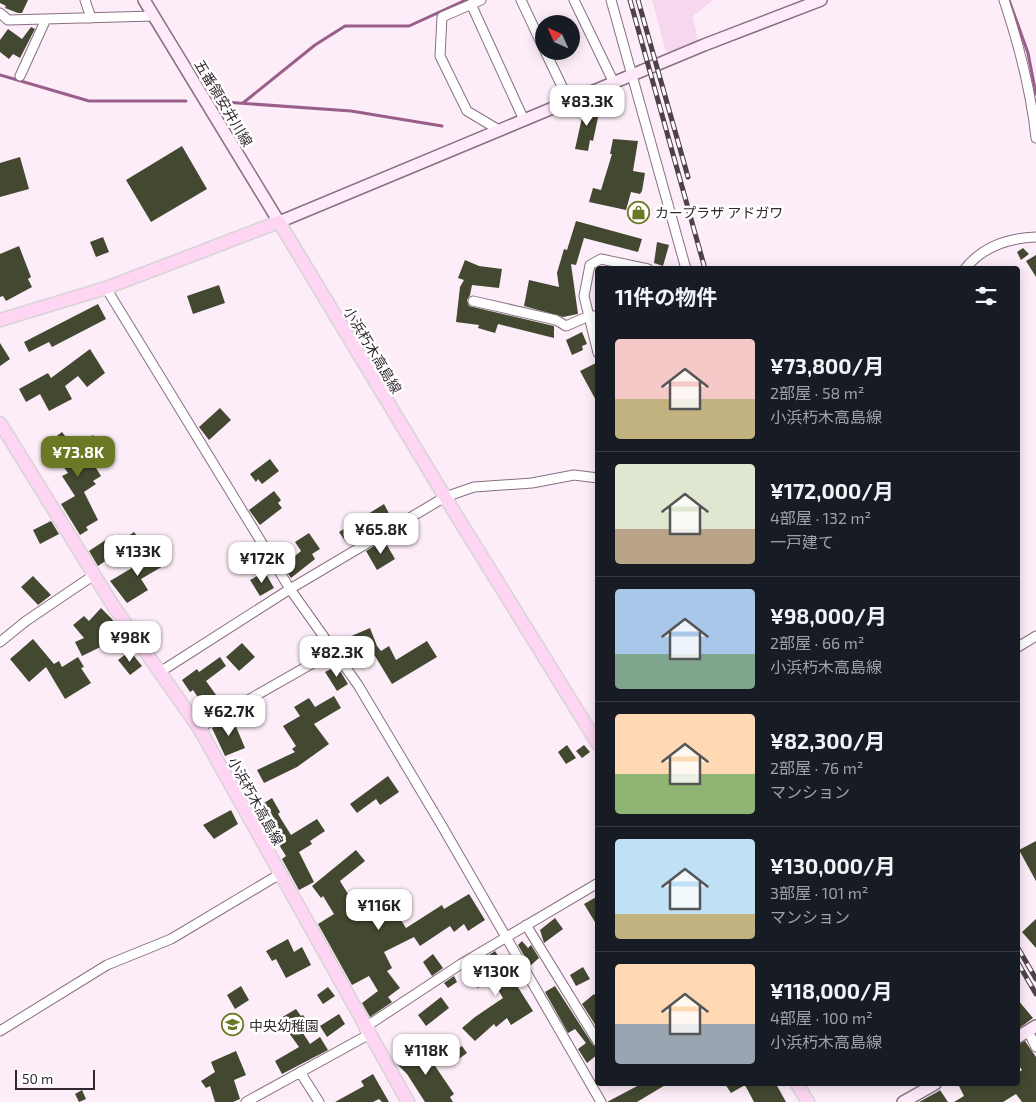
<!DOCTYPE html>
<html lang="ja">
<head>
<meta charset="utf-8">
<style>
  :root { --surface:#171b24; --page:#242831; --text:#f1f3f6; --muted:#9ea1a6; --line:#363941; --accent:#6b7925 }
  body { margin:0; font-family:"Exo 2","Noto Sans JP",sans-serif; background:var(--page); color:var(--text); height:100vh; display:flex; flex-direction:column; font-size:19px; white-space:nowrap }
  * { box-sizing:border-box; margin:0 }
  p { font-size:16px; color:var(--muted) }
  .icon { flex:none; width:28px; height:28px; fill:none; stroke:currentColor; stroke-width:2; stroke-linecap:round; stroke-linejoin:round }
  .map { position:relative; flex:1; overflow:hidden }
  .drawer { position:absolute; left:595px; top:266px; width:425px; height:820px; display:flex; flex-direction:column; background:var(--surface); border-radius:5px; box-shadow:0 2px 12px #0003 }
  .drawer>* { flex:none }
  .needle { width:32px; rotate:315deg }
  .fabs { position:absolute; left:535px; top:15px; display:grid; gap:10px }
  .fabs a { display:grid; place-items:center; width:45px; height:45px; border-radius:50%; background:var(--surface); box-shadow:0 2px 12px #0003; font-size:25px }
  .scale { position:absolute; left:15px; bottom:12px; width:80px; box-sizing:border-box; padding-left:5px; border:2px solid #31272e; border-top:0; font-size:14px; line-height:18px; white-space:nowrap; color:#31272e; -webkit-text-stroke:4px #fff; paint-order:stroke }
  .price { position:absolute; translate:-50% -42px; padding:0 11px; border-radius:10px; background:#fff; color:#222; font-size:16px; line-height:32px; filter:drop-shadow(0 1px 2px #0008) }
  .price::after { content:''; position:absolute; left:50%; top:30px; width:15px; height:11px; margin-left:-8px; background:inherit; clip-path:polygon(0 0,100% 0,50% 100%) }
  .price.selected { background:var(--accent); color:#fff }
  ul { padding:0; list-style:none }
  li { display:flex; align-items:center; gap:15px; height:125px; padding:0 20px }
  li+li { border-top:1px solid var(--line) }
  li span { display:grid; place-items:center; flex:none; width:140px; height:100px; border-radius:5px; color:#555 }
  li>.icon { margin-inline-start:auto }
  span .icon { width:60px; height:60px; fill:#fffc; stroke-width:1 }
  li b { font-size:21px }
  h2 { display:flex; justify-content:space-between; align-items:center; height:60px; padding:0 20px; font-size:21px }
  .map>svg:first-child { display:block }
</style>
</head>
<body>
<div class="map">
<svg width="1036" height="1102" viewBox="0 0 1036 1102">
  <rect width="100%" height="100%" fill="#fdedf8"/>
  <path fill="#f6d7ed" d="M652 0H713L693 16 698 43 666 52Z"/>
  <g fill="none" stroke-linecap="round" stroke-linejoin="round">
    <path stroke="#9a5e8a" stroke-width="3" d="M1009 0 1028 53 1036 94
      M0 75 89 101H186
      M224 102 351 111 442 126
      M243 103 315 45 345 26H409L466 0"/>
  </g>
  <path fill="#434831" d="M0 0H28L22 13H18L5 8 6 6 0 3Z
    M31 27 35 29 20 58 13 54 9 59 0 52V40L8 29 22 39Z
    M588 105 600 108 593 141 590 140 588 151 575 149 583 113 572 111Z
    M613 139 638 141 633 171 645 173 642 191 640 194 631 192 626 210 589 202 593 188 601 190 612 154H610Z
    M182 146 207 189 151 222 126 180Z
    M20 157 29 189 0 197V163Z
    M576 221 642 239 638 252 584 238 576 265 571 264 578 314 563 317 524 306 529 280 559 287 557 273 564 249 567 250Z
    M103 237 109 252 96 257 90 242Z
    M657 242 669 245 663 266 654 263Z
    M19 246 31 277 28 279 32 287 6 301 3 296 0 297V254Z
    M1023 248 1029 254 1021 260 1017 252Z
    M1036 255V277L1026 261Z
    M465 260 479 266 502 269 499 288 472 285 470 295 467 300 469 306 554 326V338L498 324 495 333 478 328 479 325 456 322 460 287 464 280 458 278Z
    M219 285 225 303 193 314 187 296Z
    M98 304 106 319 52 347 49 342 29 352 24 342Z
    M582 332 587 344 582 346 583 350 572 355 566 340Z
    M0 343 10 359 0 366Z
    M90 349 105 373 87 387 78 376 65 386 72 399 49 411 40 394 26 402 19 389 48 373 51 378Z
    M598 362V404L580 371Z
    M220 408 231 420 209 440 199 427Z
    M62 432 75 449 93 435 101 446 88 455 101 476 93 481 96 484 84 492 98 520 86 527 88 530 80 535 61 504 75 496 62 476 68 473 52 451 55 448 50 441Z
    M270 459 279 471 262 484 258 479 256 482 250 474Z
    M274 491 281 500 278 503 282 508 260 525 249 510Z
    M384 504 392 519 379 526 378 523 346 542 339 532Z
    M51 521 59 534 40 544 33 530Z
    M134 532 143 544 128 555 119 543Z
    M309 533 320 549 312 554 315 559 291 578 283 566 301 551 295 542Z
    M113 535 123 549 98 566 89 551Z
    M384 540 395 559 377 570 366 551Z
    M162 550 170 562 141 579 148 590 127 603 110 581Z
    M265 572 274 588 260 596 250 580Z
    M33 576 51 595 38 605 21 587Z
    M101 608 112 619 123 636 82 656 75 642 84 638 73 625 84 616 89 621Z
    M370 628 377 646 381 651 389 646 396 660 427 641 437 657 392 684 375 656 362 663 356 651 348 654 342 640Z
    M33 639 54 664 59 661 62 667 78 657 84 667 81 668 91 683 65 699 46 667 29 682 10 659Z
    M242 643 255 657 239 671 226 657Z
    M130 651 142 666 130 675 118 660Z
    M220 657 226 666 206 681 224 706 210 715 193 690 190 692 182 680 197 669 199 672Z
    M337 666 348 684 337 691 325 672Z
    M334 696 341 708 314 724 329 744 297 767 264 783 257 770 295 752 292 749 296 746 283 726 300 716 294 707 309 698 315 707Z
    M232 717 245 748 225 756 212 728Z
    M567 745 576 758 566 764 558 752Z
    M584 745 590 752 582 758 576 751Z
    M388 776 399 792 380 805 376 799 357 813 350 804Z
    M272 798 280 812 278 814 291 835 317 819 325 831 310 841 312 844 299 852 314 882 299 890 282 859 286 856 276 840 274 841 256 808Z
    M231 810 238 824 214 839 203 825Z
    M1036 841V881L1019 850Z
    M356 850 365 861 340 881 356 907 376 897 385 914 394 909 406 928 442 905 444 909 469 894 485 920 468 931 464 924 454 932 450 926 420 946 414 937 384 952 392 968 387 971 400 988 388 997 392 1002 370 1017 362 1003 378 991 369 976 352 985 318 924 334 914 323 896 321 898 312 886Z
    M598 896V927L584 904Z
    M555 918 563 929 544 943 540 930Z
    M1036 919V948L1022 932Z
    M288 939 294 952 302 947 311 965 286 978 276 959 272 961 266 951Z
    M522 941 528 948 531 945 539 958 530 966 518 945Z
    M495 951 533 1011 511 1025 507 1018 496 1027 494 1024 475 1041 462 1028 475 1017 503 998 491 978 478 988 463 970 471 965 472 967Z
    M433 954 443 968 432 976 423 962Z
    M583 967 590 979 576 986 570 975Z
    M454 976 457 982 448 988 444 983Z
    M241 986 249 1000 235 1009 227 995Z
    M555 986 593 1045 598 1048V1054L587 1063 578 1049 586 1043 575 1029 568 1033 545 992Z
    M328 987 335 996 323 1004 317 995Z
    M594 994 598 999V1029L582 1004Z
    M441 997 449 1008 426 1026 418 1015Z
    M1018 1000 1033 1018 1018 1029Z
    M296 1009 301 1016 303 1015 310 1025 301 1030 310 1044 320 1037 328 1050 282 1074 275 1061 299 1047 279 1019Z
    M339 1014 345 1024 327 1037 320 1026Z
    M1025 1041 1036 1057V1102H1022L1016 1094 1003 1102H954L964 1096 958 1084H1018V1073L1022 1070 1018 1064V1044Z
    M427 1042 433 1049 427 1054 454 1094 450 1097 453 1102H425L407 1074 396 1063 415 1048 417 1051Z
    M462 1046 467 1053 453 1063 448 1055Z
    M236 1051 246 1075 234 1080 240 1099 233 1102H215L210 1086 206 1088 201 1081 215 1072 211 1062Z
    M373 1074 389 1102H382L379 1099 373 1102H335L364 1086 361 1081Z
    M641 1084H667L637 1102H607Z
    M725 1084H776L786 1102H754L745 1085 731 1093Z
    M82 1090 86 1099 79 1102 75 1094Z
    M940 1090 948 1102H919L939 1091Z"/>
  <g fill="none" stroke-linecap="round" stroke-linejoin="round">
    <defs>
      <path id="street" d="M85 0 91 18
        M481 0 442 17 440 56 467 111 499 130
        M521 0 544 49
        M574 0 614 83
        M611 0 686 269
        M1004 0C1019 45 1031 91 1036 138
        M471 4 524 120
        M0 13 8 20 154 16
        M545 51 569 101
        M20 76 46 19
        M965 269C983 246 1008 238 1036 237
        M106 288 290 589 358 685 442 826 601 1102
        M473 301 556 320 566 326 589 316H598
        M598 353 584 296 590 265 601 259 648 269
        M0 642 26 621 94 575
        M1018 647 1036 636
        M160 672 290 589 445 497 474 487 532 483 574 475 598 478
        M199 728 334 651
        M526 925 598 1042
        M364 1028 461 964 598 883
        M0 1031 107 965 171 939 280 874
        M1028 1031 1036 1047
        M300 1072 319 1102
        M246 1102 368 1035"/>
      <path id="secondary" d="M144 0 279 222 704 45 821 0
        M1018 1037 1036 1026
        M903 1102 935 1084"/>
      <path id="primary" d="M0 320 106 288 279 222 445 497 598 744
        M0 423 114 607 199 728 408 1102
        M797 1084 808 1102"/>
    </defs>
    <use href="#street" stroke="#887081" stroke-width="11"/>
    <use href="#secondary" stroke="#887081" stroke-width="14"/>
    <use href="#primary" stroke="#d6d4d5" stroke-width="15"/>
    <use href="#street" stroke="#fff" stroke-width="9"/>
    <use href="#secondary" stroke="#ffeaf9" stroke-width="11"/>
    <use href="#primary" stroke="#fed6f3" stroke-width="12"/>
    <defs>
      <path id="rail" d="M630 0 705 269
        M638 0 688 177
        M1018 948 1036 979
        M1018 963 1036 994"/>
    </defs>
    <use href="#rail" stroke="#4d4249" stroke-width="5"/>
    <use href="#rail" stroke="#fff" stroke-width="3" stroke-dasharray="9" stroke-linecap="butt"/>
  </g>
  <defs>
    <symbol id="shop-ring" viewBox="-11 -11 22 22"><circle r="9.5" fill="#fff" stroke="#6b7925" stroke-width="1.5"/><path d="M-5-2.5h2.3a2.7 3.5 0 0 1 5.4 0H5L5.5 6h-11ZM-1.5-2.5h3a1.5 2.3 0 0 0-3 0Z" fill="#6b7925"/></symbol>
    <symbol id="school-ring" viewBox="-11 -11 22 22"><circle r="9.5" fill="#fff" stroke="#6b7925" stroke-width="1.5"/><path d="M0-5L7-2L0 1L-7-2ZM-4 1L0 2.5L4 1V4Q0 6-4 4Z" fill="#6b7925"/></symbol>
  </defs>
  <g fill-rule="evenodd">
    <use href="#shop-ring" x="626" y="200" width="25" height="25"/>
    <use href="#school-ring" x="220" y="1012" width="25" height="25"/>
  </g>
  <g text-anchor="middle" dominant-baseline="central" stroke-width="5" stroke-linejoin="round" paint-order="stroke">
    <g font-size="14" fill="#31272e" stroke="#fff">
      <text transform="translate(224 103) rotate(59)">五番領安井川線</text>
      <text transform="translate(373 350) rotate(59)">小浜朽木高島線</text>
      <text transform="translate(256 801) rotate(61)">小浜朽木高島線</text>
    </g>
    <g font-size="14" fill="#31272e" stroke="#fff" text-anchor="start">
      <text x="655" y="212">カープラザ アドガワ</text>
      <text x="249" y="1025">中央幼稚園</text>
    </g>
  </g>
</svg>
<div class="fabs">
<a><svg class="needle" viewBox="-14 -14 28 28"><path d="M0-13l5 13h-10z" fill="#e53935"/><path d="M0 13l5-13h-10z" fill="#9ea1a6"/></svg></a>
</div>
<div class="scale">50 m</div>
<b class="price" style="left:587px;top:127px">¥83.3K</b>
<b class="price selected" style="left:78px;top:478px">¥73.8K</b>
<b class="price" style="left:381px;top:555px">¥65.8K</b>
<b class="price" style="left:138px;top:577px">¥133K</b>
<b class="price" style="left:262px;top:584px">¥172K</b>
<b class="price" style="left:130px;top:663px">¥98K</b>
<b class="price" style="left:337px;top:678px">¥82.3K</b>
<b class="price" style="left:229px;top:737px">¥62.7K</b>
<b class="price" style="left:379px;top:931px">¥116K</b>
<b class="price" style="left:496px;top:997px">¥130K</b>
<b class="price" style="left:426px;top:1076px">¥118K</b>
<section class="drawer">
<h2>11件の物件<svg class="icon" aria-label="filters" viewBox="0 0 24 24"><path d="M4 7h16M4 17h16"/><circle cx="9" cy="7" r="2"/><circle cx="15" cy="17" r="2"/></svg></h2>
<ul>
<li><span style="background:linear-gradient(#f6c9c9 60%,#c2b280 0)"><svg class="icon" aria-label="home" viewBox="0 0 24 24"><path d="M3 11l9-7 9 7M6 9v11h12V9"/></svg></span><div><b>¥73,800/月</b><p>2部屋 · 58 m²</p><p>小浜朽木高島線</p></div></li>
<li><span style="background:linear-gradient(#dfe7d0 65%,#b9a48a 0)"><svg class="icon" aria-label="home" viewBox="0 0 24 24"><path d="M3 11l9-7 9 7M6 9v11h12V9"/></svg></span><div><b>¥172,000/月</b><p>4部屋 · 132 m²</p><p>一戸建て</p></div></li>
<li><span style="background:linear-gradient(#a9c7e8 65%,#7fa58c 0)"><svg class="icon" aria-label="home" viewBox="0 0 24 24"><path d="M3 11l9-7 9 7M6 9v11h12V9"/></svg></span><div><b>¥98,000/月</b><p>2部屋 · 66 m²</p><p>小浜朽木高島線</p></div></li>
<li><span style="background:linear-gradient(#ffd9b3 60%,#8fb573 0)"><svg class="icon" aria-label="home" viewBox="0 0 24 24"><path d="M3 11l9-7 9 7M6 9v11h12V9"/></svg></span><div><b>¥82,300/月</b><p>2部屋 · 76 m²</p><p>マンション</p></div></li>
<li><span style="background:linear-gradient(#bfe0f5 75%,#c2b280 0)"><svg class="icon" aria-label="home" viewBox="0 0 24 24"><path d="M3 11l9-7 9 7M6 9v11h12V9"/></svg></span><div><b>¥130,000/月</b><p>3部屋 · 101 m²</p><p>マンション</p></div></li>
<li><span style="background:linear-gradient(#ffd9b3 60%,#9aa5b1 0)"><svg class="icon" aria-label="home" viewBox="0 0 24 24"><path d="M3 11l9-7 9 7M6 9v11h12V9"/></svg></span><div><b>¥118,000/月</b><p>4部屋 · 100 m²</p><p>小浜朽木高島線</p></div></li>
</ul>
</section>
</div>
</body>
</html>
